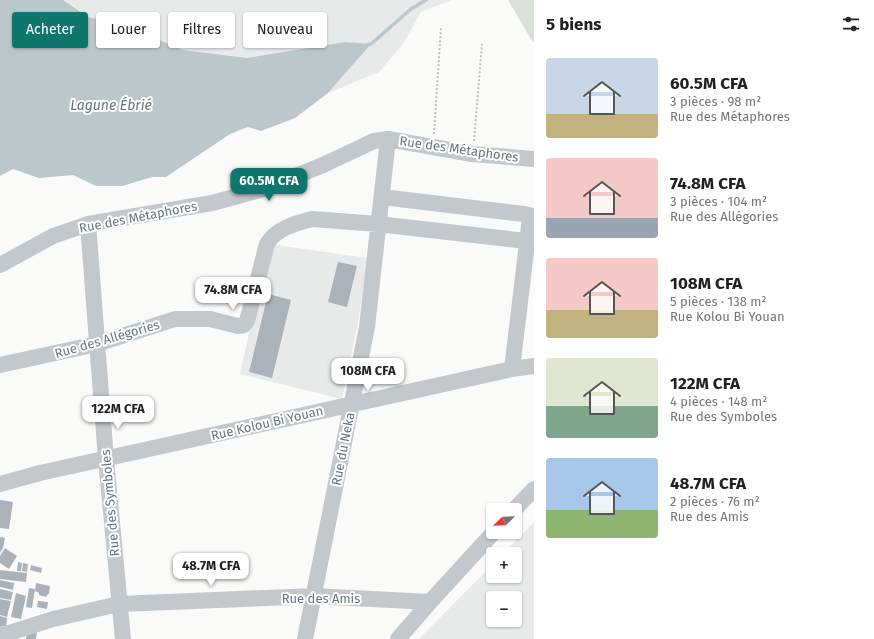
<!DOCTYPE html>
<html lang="fr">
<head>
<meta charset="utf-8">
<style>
  :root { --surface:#fff; --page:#f6f6f6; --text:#202124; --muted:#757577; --accent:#0f766e }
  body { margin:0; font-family:"Fira Sans",sans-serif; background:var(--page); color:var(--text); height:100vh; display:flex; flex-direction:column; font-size:15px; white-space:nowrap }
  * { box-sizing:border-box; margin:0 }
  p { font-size:13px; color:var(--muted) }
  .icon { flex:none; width:22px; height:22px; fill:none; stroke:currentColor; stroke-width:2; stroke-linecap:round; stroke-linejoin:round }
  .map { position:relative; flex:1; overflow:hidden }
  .details { display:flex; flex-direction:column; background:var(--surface); width:340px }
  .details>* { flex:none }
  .hud { position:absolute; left:12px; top:12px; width:380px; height:36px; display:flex; gap:8px }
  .needle { width:26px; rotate:247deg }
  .tools { position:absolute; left:486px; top:503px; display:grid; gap:8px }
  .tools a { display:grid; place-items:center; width:36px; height:36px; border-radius:4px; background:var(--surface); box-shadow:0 1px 3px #0004; font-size:20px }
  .price { position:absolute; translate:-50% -34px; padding:0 9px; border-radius:8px; background:#fff; color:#222; font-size:13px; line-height:26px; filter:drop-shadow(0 1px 2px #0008) }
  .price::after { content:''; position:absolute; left:50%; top:24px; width:12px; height:9px; margin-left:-6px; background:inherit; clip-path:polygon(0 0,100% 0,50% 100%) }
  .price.selected { background:var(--accent); color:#fff }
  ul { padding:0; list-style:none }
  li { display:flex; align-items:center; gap:12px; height:100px; padding:0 12px }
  li span { display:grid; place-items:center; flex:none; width:112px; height:80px; border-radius:4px; color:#555 }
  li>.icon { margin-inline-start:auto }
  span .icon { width:48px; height:48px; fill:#fffc; stroke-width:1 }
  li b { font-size:17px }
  h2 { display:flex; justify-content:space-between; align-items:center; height:48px; padding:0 12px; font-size:17px }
  .chip { padding:0 14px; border-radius:4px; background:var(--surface); box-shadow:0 1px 3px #0004; font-size:14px; line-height:36px }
  .chip.selected { background:var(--accent); color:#fff }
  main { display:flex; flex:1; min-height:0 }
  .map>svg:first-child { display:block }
</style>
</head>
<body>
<main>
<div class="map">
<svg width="534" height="639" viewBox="0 0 534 639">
  <rect width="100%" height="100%" fill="#fafaf8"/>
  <path fill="#e8e9e9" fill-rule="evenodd" d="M63 0H452L421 12 403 44 379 72 328 93 370 45 345 42 247 58 183 50 124 25 88 17Z
    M269 244 368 258 357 328 342 399 240 374Z
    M534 522V639H419L493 564V576H515V554H503ZM493 598H515V620H493Z"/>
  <path fill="#dadfd7" d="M508 0H534V42L531 39Z"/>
  <path fill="#bbc7cb" d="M0 0H63L88 17 124 25 183 50 247 58 345 42 371 44 328 93 295 118 261 131 248 127 230 134 166 177H152L122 186H96L73 175 39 178 13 169 0 176Z"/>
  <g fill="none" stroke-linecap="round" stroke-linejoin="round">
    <path stroke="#bbc7cb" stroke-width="3.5" d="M367 45 371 44 411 9 426 0"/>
  </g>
  <path fill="#aab3b9" d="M338 262 357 266 347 307 328 302Z
    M268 294 291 300 272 378 249 372Z
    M0 500 13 502 9 529 0 528Z
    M0 537 5 538 3 548 0 553Z
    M5 548 17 556 9 569 0 563V556Z
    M18 562 22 563 21 571H17Z
    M23 563 28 564 27 572 22 571Z
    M31 565 42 568 41 573 30 570Z
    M0 570 27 573 26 582 0 579Z
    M0 580 14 583 13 590 0 587Z
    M36 583 50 586 49 594 47 595 46 597 39 595V593L35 591Z
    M29 588 35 589 32 608 26 607Z
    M0 589 13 592 11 600 0 598Z
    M16 593 26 596 21 619 11 617Z
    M0 599 11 601 7 617 0 615Z
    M38 601 48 602 47 609 37 607Z
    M0 616 7 618 6 627 2 626 0 628Z
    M27 631H37L36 639H26Z"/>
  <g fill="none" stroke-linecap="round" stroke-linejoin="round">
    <path stroke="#bbbfc2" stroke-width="2" stroke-dasharray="2 2" stroke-linecap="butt" d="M434 134 441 27
      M474 141 482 44"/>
    <path stroke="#c3c8cc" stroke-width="16" d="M382 197 524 214 529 215 530 218 512 369
      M88 224 106 459 123 639
      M0 265 53 236 88 224 212 203 264 189 323 165 374 141 388 139 472 154 534 159
      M0 365 97 344 175 319H210L238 326 244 325 247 321 267 244C275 229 296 223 312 219L378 224 526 241
      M0 484 40 473 512 369 534 366
      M514 510 534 489
      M0 636 53 619 119 604 314 596 430 602
      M305 639 367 327 388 139
      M398 639 430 602 494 532"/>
  </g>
  <g text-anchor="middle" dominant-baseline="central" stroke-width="4" stroke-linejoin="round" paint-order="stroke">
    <g font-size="13" fill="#657683" stroke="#fff">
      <text transform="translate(459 149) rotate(8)">Rue des Métaphores</text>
      <text transform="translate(138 217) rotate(-11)">Rue des Métaphores</text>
      <text transform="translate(107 339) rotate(-16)">Rue des Allégories</text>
      <text transform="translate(267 423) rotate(-13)">Rue Kolou Bi Youan</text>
      <text transform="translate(343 449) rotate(-79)">Rue du Neka</text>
      <text transform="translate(110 503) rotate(-95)">Rue des Symboles</text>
      <text x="321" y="598">Rue des Amis</text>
    </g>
    <g font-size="14" font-style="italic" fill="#60757c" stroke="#fff">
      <text x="111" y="105">Lagune Ébrié</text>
    </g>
  </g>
</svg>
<div class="tools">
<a><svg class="needle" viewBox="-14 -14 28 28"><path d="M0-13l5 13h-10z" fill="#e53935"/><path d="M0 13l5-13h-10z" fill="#757577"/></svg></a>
<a>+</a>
<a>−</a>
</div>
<b class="price selected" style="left:269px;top:202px">60.5M CFA</b>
<b class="price" style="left:233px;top:311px">74.8M CFA</b>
<b class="price" style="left:368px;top:392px">108M CFA</b>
<b class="price" style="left:118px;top:430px">122M CFA</b>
<b class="price" style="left:211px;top:587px">48.7M CFA</b>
<div class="hud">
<a class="chip selected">Acheter</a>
<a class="chip">Louer</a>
<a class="chip">Filtres</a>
<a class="chip">Nouveau</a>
</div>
</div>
<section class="details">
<h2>5 biens<svg class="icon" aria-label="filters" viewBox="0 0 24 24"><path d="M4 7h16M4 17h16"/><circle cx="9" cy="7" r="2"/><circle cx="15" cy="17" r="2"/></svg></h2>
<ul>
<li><span style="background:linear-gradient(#c9d6e8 70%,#c2b280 0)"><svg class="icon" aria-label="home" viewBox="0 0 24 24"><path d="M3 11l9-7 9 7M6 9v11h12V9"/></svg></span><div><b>60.5M CFA</b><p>3 pièces · 98 m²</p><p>Rue des Métaphores</p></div></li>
<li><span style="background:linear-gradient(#f6c9c9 75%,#9aa5b1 0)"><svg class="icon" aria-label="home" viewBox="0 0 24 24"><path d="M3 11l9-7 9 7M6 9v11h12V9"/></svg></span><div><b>74.8M CFA</b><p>3 pièces · 104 m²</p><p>Rue des Allégories</p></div></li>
<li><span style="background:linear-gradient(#f6c9c9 65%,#c2b280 0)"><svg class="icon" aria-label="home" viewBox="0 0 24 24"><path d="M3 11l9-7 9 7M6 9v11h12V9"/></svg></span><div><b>108M CFA</b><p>5 pièces · 138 m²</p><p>Rue Kolou Bi Youan</p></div></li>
<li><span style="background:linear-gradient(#dfe7d0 60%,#7fa58c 0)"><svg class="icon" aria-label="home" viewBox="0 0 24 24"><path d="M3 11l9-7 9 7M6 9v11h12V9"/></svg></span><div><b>122M CFA</b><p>4 pièces · 148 m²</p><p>Rue des Symboles</p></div></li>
<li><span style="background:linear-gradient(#a9c7e8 65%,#8fb573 0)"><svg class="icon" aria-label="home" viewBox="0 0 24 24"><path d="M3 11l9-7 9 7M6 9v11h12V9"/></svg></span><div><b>48.7M CFA</b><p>2 pièces · 76 m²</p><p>Rue des Amis</p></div></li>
</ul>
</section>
</main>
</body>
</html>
